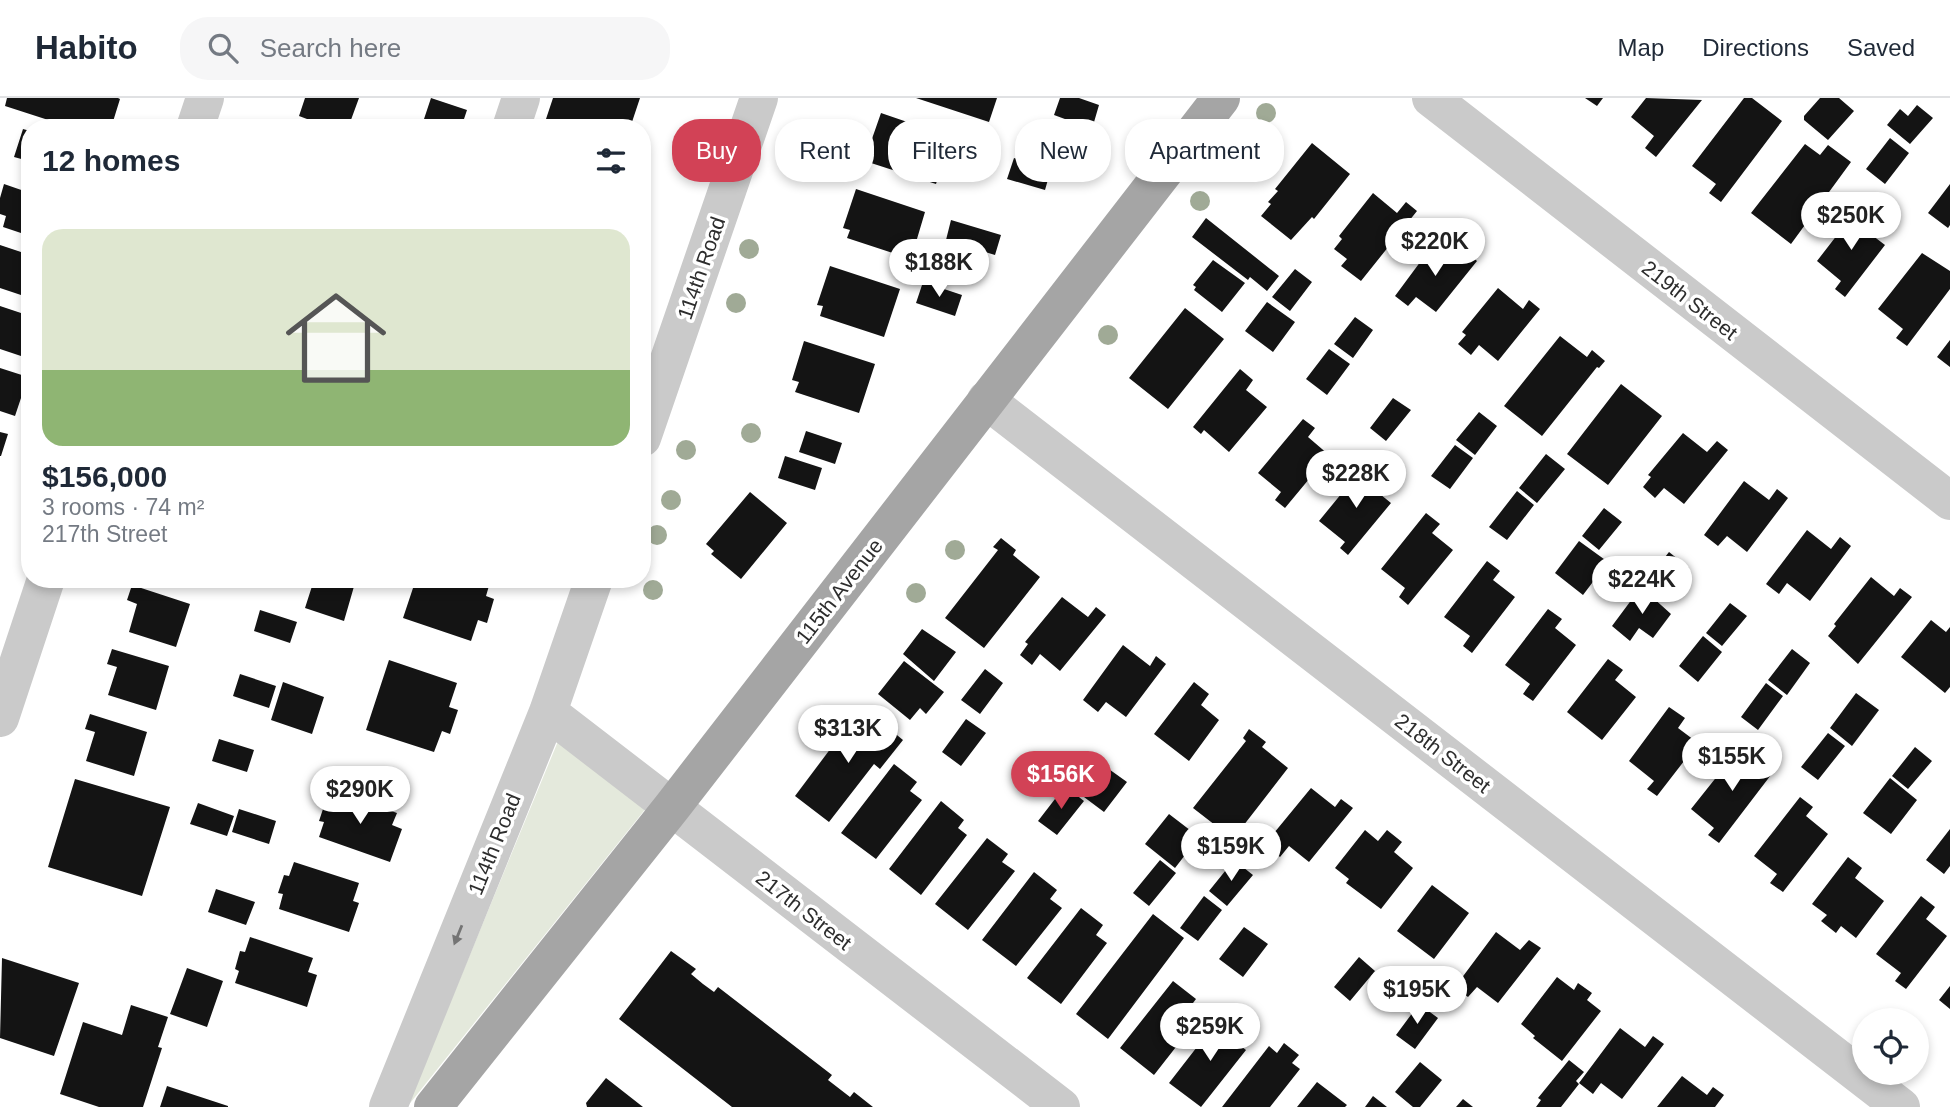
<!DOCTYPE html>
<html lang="en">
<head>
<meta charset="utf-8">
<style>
  :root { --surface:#fff; --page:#f6f6f7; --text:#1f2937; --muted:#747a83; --line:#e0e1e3; --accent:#d24256 }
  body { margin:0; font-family:Helvetica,sans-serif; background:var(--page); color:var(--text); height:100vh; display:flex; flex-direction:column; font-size:26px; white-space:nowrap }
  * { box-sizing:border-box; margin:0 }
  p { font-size:23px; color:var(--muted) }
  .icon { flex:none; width:38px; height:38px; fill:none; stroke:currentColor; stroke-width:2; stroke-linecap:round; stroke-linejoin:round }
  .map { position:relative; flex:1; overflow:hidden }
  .panel { position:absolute; left:21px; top:21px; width:630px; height:469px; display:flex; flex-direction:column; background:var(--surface); border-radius:28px; box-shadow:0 4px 10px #0003 }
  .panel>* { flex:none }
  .guide { position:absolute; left:672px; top:21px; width:665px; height:63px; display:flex; gap:14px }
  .buttons { position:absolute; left:1852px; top:910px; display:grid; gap:14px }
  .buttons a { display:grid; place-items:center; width:77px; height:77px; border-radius:50%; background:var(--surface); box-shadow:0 4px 10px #0003; font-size:35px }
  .price { position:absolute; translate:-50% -60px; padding:0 16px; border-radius:24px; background:#fff; color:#222; font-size:23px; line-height:46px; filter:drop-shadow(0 2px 4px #0008) }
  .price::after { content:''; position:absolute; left:50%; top:42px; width:21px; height:16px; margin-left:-10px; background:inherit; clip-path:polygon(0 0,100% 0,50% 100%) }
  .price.current { background:var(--accent); color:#fff }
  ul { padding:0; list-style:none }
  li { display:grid; align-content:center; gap:14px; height:371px; padding:0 21px }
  li span { display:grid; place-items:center; height:217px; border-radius:21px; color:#555 }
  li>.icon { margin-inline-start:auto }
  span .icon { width:126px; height:126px; fill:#fffc; stroke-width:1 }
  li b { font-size:30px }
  h2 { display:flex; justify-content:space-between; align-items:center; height:84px; padding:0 21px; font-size:30px }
  .chip { padding:0 24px; border-radius:28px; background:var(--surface); box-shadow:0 4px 10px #0003; font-size:24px; line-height:63px }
  .chip.current { background:var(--accent); color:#fff }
  header { display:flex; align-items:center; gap:42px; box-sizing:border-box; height:98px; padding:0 35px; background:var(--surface); border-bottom:2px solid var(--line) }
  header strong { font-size:33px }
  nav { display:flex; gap:38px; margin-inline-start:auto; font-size:24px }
  .search { width:490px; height:63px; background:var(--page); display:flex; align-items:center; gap:18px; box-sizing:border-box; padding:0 24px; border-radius:28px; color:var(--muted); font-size:26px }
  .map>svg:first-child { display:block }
</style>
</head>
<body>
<header>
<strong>Habito</strong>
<div class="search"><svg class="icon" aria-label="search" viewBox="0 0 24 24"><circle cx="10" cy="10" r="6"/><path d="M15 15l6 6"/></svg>Search here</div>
<nav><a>Map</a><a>Directions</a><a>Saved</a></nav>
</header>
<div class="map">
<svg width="1950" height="1009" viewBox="0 0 1950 1009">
  <rect width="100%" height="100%" fill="#fff"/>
  <path fill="#e4e9dc" d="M561 636 651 704 407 1009Z"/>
  <path fill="#141414" d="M7 0H118L120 1 111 30H73L5 8Z
    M305 0H359L348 30H331L299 18Z
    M431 0 467 12 461 30 424 21Z
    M553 0H640L630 30H543Z
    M916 0H997L989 24Z
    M1060 0H1079L1099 7 1092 31 1054 17Z
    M1585 0H1603L1597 8Z
    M1646 0 1702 2 1656 59 1645 50 1654 38 1631 19Z
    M1744 0H1752L1782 23 1721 104 1709 95 1716 86 1692 68Z
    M1820 0H1839L1854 13 1828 42 1804 22V18Z
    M1917 7 1933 20 1910 46 1887 27 1900 11 1908 18Z
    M881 15 951 39 936 86 871 65 874 57 867 55Z
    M23 31 30 33V76L21 73 25 62 14 59Z
    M1890 40 1909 55 1885 86 1866 71Z
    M1312 45 1350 76 1314 121 1312 119 1291 142 1261 118 1271 106 1268 104 1278 93 1275 91Z
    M1805 46 1820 57 1828 47 1851 64 1791 146 1751 115Z
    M1014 60 1051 71 1045 92 1007 81Z
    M4 86 30 95V138L3 129 6 118 0 116V100Z
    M1950 86V127L1948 130 1928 115Z
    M856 91 925 114 911 161 847 140 850 132 843 130Z
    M1373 95 1397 115 1406 104 1417 113 1361 183 1341 168 1347 161 1334 151 1342 141 1339 138Z
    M1858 110 1872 121 1864 131 1885 147 1845 199 1835 191 1841 183 1817 163Z
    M1206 120 1279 178 1267 193 1250 179 1248 182 1192 139Z
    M951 122 1001 137 995 157 946 142Z
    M1435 144 1459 163 1467 154 1477 163 1436 214 1416 199 1408 208 1395 198Z
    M0 147 30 157V200L0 190Z
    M1922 155 1950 173V191L1907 248 1896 240 1903 231 1878 211Z
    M1213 162 1245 185 1222 214 1194 192 1196 189 1193 187Z
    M830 168 900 191 884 239 820 218 823 208 817 207Z
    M1295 171 1312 184 1290 213 1272 199Z
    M923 184 962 197 955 218 916 205Z
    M1498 190 1523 211 1529 202 1540 211 1498 263 1479 247 1471 257 1458 246 1466 237 1462 234Z
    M1267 204 1295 224 1273 254 1245 233Z
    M0 208 30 218V261L0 251Z
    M1185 210 1224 241 1168 311 1129 280Z
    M1355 219 1373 232 1353 260 1334 246Z
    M1560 238 1587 259 1592 252 1605 263 1599 270 1597 269 1542 338 1504 308Z
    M1950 242V269L1937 259Z
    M804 243 875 266 859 315 795 294 799 284 792 282Z
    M1329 251 1350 266 1327 297 1306 281Z
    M0 270 28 279 15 318 0 313Z
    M1240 271 1253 282 1246 292 1267 309 1229 354 1204 332 1201 336 1193 329Z
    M1621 286 1662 318 1608 387 1567 356Z
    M1393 300 1411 312 1386 343 1370 330Z
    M1479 314 1497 328 1475 357 1456 342Z
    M1303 321 1315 330 1308 339 1329 357 1285 410 1275 402 1281 394 1258 375Z
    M806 333 842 345 835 366 799 354Z
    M0 334 8 336 1 358H0Z
    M1683 335 1707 354 1717 343 1728 352 1684 406 1664 390 1655 400 1643 389 1651 379 1648 377Z
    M1455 347 1473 360 1450 391 1431 378Z
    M1546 356 1565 371 1537 405 1519 390Z
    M785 358 822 370 815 392 778 380Z
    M1364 368 1377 378 1370 388 1391 405 1348 457 1340 450 1345 444 1319 423Z
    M1744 383 1769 402 1777 391 1788 400 1747 454 1727 438 1718 448 1704 437Z
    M1517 393 1534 407 1507 442 1489 429Z
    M750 394 787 425 741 481 711 456 714 453 706 446Z
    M1604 410 1622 424 1599 452 1582 438Z
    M1426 415 1440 426 1432 435 1453 452 1408 507 1399 499 1405 490 1381 471Z
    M1807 432 1831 451 1840 439 1851 448 1810 503 1787 485 1779 496 1766 486Z
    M1001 440 1016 452 1013 457 1040 479 984 550 945 520 998 452 993 449Z
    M1579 443 1608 464 1583 497 1555 475Z
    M1669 454 1689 470 1664 501 1644 486Z
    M1487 463 1500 473 1493 482 1515 499 1472 555 1463 548 1470 538 1444 519Z
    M1871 479 1894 498 1900 490 1912 499 1858 566 1828 538 1836 528 1834 526Z
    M318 481H344L355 485 344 523 305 510 313 485 317 486Z
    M416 481H491L486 498 494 501 487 525 478 522 471 543 403 520Z
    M132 487 190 506 176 549 129 534 137 506 127 502Z
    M1641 489 1671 516 1653 540 1639 530 1630 543 1612 528Z
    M1062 499 1088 519 1096 509 1106 517 1060 573 1040 556 1032 567 1020 557 1028 546 1025 544Z
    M1730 505 1747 518 1722 548 1706 535Z
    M1548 511 1562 521 1555 530 1576 547 1533 603 1523 596 1530 586 1505 567Z
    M260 512 297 524 290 545 254 533Z
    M1931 522 1946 534 1950 529V589L1945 595 1901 559Z
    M922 531 956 554 934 583 903 556Z
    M1703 538 1722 554 1698 584 1679 568Z
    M1123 547 1150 568 1156 558 1166 566 1126 619 1106 604 1098 614 1083 602Z
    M112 551 169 568 156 612 108 597 117 569 107 566Z
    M1792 551 1810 565 1787 597 1768 582Z
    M1608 561 1623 572 1615 582 1636 599 1602 642 1567 614Z
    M389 562 457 585 449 609 458 612 450 636 442 633 434 654 366 632Z
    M904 563 944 594 926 616 920 610 910 622 878 596Z
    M985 571 1003 585 980 616 961 602Z
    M240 576 276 588 269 610 233 598Z
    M283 584 324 599 312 636 271 622Z
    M1194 584 1209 596 1201 607 1219 622 1189 663 1154 636Z
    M1766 585 1783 598 1758 632 1741 619Z
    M1856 595 1879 612 1852 648 1830 630Z
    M1669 609 1685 620 1678 630 1698 645 1657 698 1647 691 1654 683 1629 663Z
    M865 611 903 642 880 671 874 666 829 724 795 698 840 638 842 640Z
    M90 616 147 634 134 678 86 663 95 634 85 631Z
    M966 621 986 635 961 668 942 654Z
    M1249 631 1266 644 1262 649 1288 670 1233 741 1193 710 1246 643 1243 640Z
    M1828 635 1845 648 1818 682 1801 669Z
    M219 641 254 652 247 674 212 663Z
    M1915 649 1932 663 1908 691 1892 678Z
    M1758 655 1777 669 1719 745 1708 737 1714 730 1691 711 1734 657 1747 668Z
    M894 666 917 684 910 693 922 702 876 761 841 735Z
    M1106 669 1127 684 1104 714 1084 699Z
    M1890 680 1917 702 1891 736 1863 715Z
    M75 681 170 709 142 798 48 769Z
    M1065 688 1084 703 1057 737 1038 723Z
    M1311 690 1335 709 1341 701 1353 710 1309 764 1289 748 1280 759 1268 749 1277 738 1274 735Z
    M335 693 397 715 392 727 402 731 390 764 319 739 324 724 319 723 325 705 330 707Z
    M1800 699 1813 709 1806 718 1828 736 1783 794 1770 785 1777 776 1754 758Z
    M941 703 964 722 958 730 967 737 921 797 889 771Z
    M198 705 234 718 227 738 190 726Z
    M239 711 276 723 269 746 232 734Z
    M1169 716 1199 739 1175 770 1145 746Z
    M1950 731V768L1944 776 1926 762Z
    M1365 732 1378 743 1387 732 1402 744 1394 754 1413 770 1381 811 1346 785 1349 781 1335 770Z
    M987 740 1008 756 1002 764 1015 773 968 832 935 806Z
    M1848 759 1862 770 1855 780 1884 803 1856 840 1841 828 1836 835 1821 823 1827 817 1812 806Z
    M1160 762 1176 775 1149 808 1133 795Z
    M1234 762 1253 777 1227 808 1209 793Z
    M294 764 359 785 353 803 359 805 349 834 279 811 283 796 278 795 284 777 289 778Z
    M1034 774 1057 792 1050 801 1062 810 1016 868 982 842Z
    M1432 787 1469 815 1434 861 1397 833Z
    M216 791 255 804 246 827 208 814Z
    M1204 798 1222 812 1198 843 1180 830Z
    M1921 798 1935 809 1926 821 1947 838 1906 891 1895 883 1901 875 1876 856Z
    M1081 810 1103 827 1096 837 1107 845 1061 906 1027 880Z
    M1153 816 1184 840 1108 941 1076 916Z
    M1244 829 1268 846 1243 879 1219 861Z
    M1496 834 1520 852 1529 842 1541 850 1498 905 1477 889 1468 899 1455 889Z
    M250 839 313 860 308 874 317 877 307 909 235 885 239 873 235 871 240 853 245 854Z
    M671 853 696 871 691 876 703 886 714 894 718 889 832 977 828 982 850 999 854 994 873 1009H732L723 1002 619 921Z
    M1359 859 1375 873 1350 903 1334 889Z
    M2 860 79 885 54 958 0 940Z
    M187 870 223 883 207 929 170 916Z
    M1557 879 1574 892 1578 885 1592 895 1587 902 1601 913 1562 963 1533 940 1535 938 1521 926Z
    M1173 883 1196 901 1190 909 1201 917 1154 977 1120 950Z
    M1950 888V911L1939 902Z
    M1419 906 1438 920 1415 951 1396 937Z
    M131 907 168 919 158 949 162 950 143 1009H99L60 996 83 924 122 937Z
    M1221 918 1243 935 1235 944 1246 952 1201 1009 1169 985Z
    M1620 930 1645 949 1653 938 1664 946 1622 1001 1601 985 1593 996 1579 985Z
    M1284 945 1299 957 1292 965 1300 971 1270 1009H1222L1269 948 1277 955Z
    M1569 962 1584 974 1576 983 1579 986 1561 1009H1536L1541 1002 1538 1000Z
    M1420 964 1442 982 1420 1009H1413L1395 994Z
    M1682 978 1707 997 1713 989 1724 997 1715 1009H1657Z
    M606 980 643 1009H587L586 1005Z
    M1317 984 1347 1007 1345 1009H1297Z
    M167 988 228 1008V1009H160Z
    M1373 998 1387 1009H1365Z
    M1463 1001 1473 1009H1456Z"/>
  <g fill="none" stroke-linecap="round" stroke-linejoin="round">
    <path stroke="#cacaca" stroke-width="38" d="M1431 0 1950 403
      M195 30 205 0
      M511 30 521 0
      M986 302 1901 1009
      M642 340 759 0
      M548 614 1061 1009
      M0 620 46 481
      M388 1009 548 614 594 481"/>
    <path stroke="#a5a5a5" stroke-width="38" d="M433 1009 672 709 1221 0"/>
  </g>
  <g fill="#a0aa96">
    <circle cx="1266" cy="15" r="10"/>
    <circle cx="693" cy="46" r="10"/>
    <circle cx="1230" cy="70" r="10"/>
    <circle cx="1200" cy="103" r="10"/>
    <circle cx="749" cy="151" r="10"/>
    <circle cx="736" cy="205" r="10"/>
    <circle cx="1108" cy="237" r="10"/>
    <circle cx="751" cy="335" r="10"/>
    <circle cx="686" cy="352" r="10"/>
    <circle cx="671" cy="402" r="10"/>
    <circle cx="657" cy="437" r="10"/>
    <circle cx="955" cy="452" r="10"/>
    <circle cx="653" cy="492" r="10"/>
    <circle cx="916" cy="495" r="10"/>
  </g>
  <defs><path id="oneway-solid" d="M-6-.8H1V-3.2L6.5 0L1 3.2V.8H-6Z" transform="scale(1.75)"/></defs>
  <use fill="#747474" href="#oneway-solid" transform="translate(458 837) rotate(112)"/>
  <g text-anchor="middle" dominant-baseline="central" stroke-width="7" stroke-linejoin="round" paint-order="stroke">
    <g font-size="21" fill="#2d2d2d" stroke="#fff">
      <text transform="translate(701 170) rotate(-71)">114th Road</text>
      <text transform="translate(1690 202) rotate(38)">219th Street</text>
      <text transform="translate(839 493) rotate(-52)">115th Avenue</text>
      <text transform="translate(1443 655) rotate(38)">218th Street</text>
      <text transform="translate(494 746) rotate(-68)">114th Road</text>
      <text transform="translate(804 812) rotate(38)">217th Street</text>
    </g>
  </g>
</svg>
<div class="buttons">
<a><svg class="icon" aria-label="locate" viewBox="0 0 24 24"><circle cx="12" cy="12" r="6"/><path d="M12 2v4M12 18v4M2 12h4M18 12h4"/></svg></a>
</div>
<b class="price" style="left:1851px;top:154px">$250K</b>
<b class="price" style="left:1435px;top:180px">$220K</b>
<b class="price" style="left:939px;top:201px">$188K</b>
<b class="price" style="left:1356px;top:412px">$228K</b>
<b class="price" style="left:1642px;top:518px">$224K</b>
<b class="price" style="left:848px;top:667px">$313K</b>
<b class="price" style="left:1732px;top:695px">$155K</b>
<b class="price current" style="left:1061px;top:713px">$156K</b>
<b class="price" style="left:360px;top:728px">$290K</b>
<b class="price" style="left:1231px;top:785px">$159K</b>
<b class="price" style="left:1417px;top:928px">$195K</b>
<b class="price" style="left:1210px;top:965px">$259K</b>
<div class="guide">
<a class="chip current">Buy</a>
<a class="chip">Rent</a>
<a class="chip">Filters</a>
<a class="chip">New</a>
<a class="chip">Apartment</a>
</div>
<section class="panel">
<h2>12 homes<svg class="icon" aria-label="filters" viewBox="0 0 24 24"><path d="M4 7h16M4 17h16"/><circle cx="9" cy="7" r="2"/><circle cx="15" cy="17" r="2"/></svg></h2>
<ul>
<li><span style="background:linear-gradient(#dfe7d0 65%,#8fb573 0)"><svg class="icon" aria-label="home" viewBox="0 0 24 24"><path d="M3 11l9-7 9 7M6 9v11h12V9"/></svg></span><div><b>$156,000</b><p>3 rooms · 74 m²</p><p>217th Street</p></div></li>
</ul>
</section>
</div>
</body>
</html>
